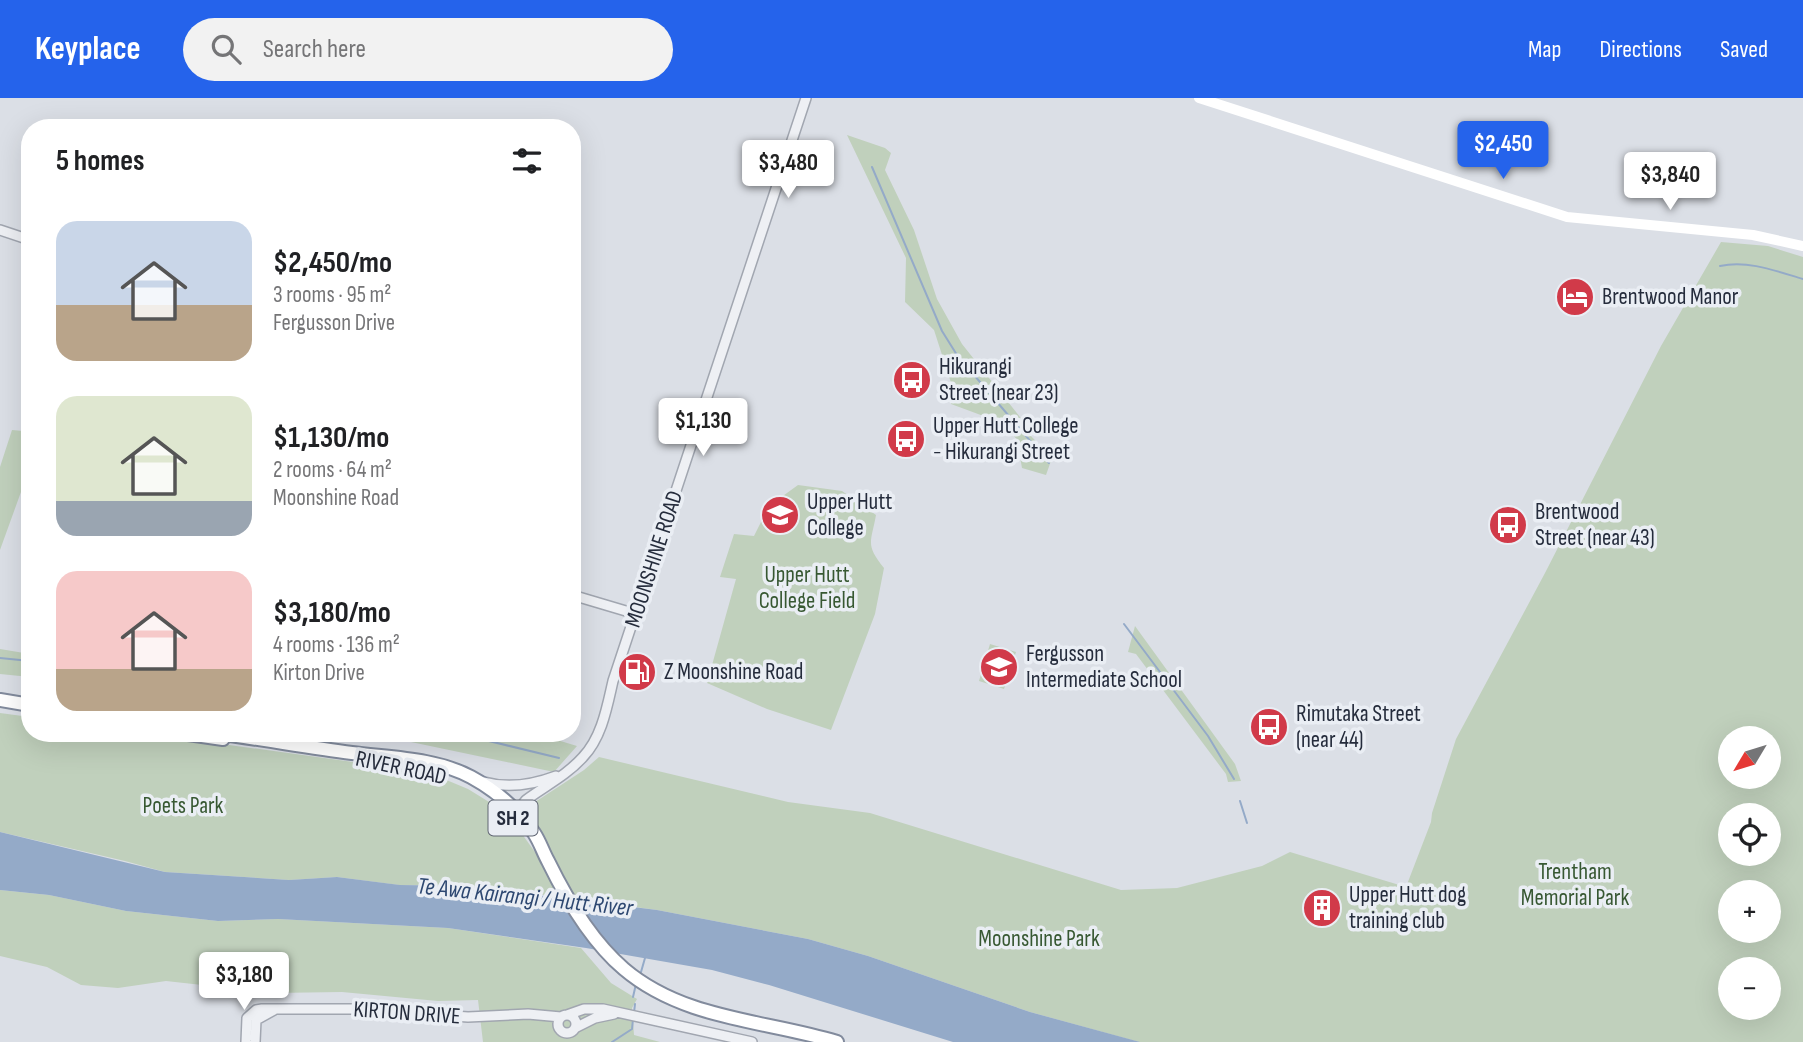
<!DOCTYPE html>
<html lang="en">
<head>
<meta charset="utf-8">
<style>
  :root { --surface:#fff; --page:#f2f2f2; --text:#202124; --muted:#757577; --accent:#2563eb }
  body { margin:0; font-family:"Sofia Sans Condensed",sans-serif; background:var(--page); color:var(--text); height:100vh; display:flex; flex-direction:column; font-size:26px; white-space:nowrap }
  * { box-sizing:border-box; margin:0 }
  p { font-size:23px; color:var(--muted) }
  .icon { flex:none; width:38px; height:38px; fill:none; stroke:currentColor; stroke-width:2; stroke-linecap:round; stroke-linejoin:round }
  .map { position:relative; flex:1; overflow:hidden }
  .panel { position:absolute; left:21px; top:21px; width:560px; height:623px; display:flex; flex-direction:column; background:var(--surface); border-radius:28px; box-shadow:0 7px 28px #0002 }
  .panel>* { flex:none }
  .needle { width:46px; rotate:232deg }
  .tools { position:absolute; left:1718px; top:628px; display:grid; gap:14px }
  .tools a { display:grid; place-items:center; width:63px; height:63px; border-radius:50%; background:var(--surface); box-shadow:0 7px 28px #0002; font-size:35px }
  .price { position:absolute; translate:-50% -60px; padding:0 16px; border-radius:7px; background:#fff; color:#222; font-size:23px; line-height:46px; filter:drop-shadow(0 2px 4px #0008) }
  .price::after { content:''; position:absolute; left:50%; top:42px; width:21px; height:16px; margin-left:-10px; background:inherit; clip-path:polygon(0 0,100% 0,50% 100%) }
  .price.current { background:var(--accent); color:#fff }
  ul { padding:0; list-style:none }
  li { display:flex; align-items:center; gap:21px; height:175px; padding:0 35px }
  li span { display:grid; place-items:center; flex:none; width:196px; height:140px; border-radius:21px; color:#555 }
  li>.icon { margin-inline-start:auto }
  span .icon { width:84px; height:84px; fill:#fffc; stroke-width:1 }
  li b { font-size:30px }
  h2 { display:flex; justify-content:space-between; align-items:center; height:84px; padding:0 35px; font-size:30px }
  header { display:flex; align-items:center; gap:42px; box-sizing:border-box; height:98px; padding:0 35px; background:var(--accent); color:#fff }
  header strong { font-size:33px }
  nav { display:flex; gap:38px; margin-inline-start:auto; font-size:24px }
  .search { width:490px; height:63px; background:var(--page); display:flex; align-items:center; gap:18px; box-sizing:border-box; padding:0 24px; border-radius:38px; color:var(--muted); font-size:26px }
  .map>svg:first-child { display:block }
</style>
</head>
<body>
<header>
<strong>Keyplace</strong>
<div class="search"><svg class="icon" aria-label="search" viewBox="0 0 24 24"><circle cx="10" cy="10" r="6"/><path d="M15 15l6 6"/></svg>Search here</div>
<nav><a>Map</a><a>Directions</a><a>Saved</a></nav>
</header>
<div class="map">
<svg width="1803" height="944" viewBox="0 0 1803 944">
  <rect width="100%" height="100%" fill="#dbdfe6"/>
  <path fill="#c0d0bc" fill-rule="evenodd" d="M847 37 885 50 891 55 885 72 914 132 937 201 962 246 1031 333 1030 337 1052 360 1046 377 1022 370 1017 342 1005 326 951 306 954 294 934 232 905 204 906 160Z
    M1721 144 1768 148 1803 159V944H1139L1030 914 868 858 808 841 657 812 576 801 557 766 530 724 529 708 584 672 599 659 788 704 870 715 1121 792 1177 790 1262 768 1290 754 1406 789 1431 724 1432 715 1456 641 1545 475 1661 248ZM1731 640H1769V679H1731ZM1731 718H1769V756H1731ZM1731 794H1769V833H1731ZM1731 872H1769V910H1731Z
    M30 314V369L0 452V369L12 332 23 333Z
    M798 387 842 393 876 417C871 445 865 446 884 470L875 516 831 632 767 611 707 585 736 481 720 479 734 436 754 438 769 408Z
    M1135 528 1235 666 1241 683 1228 684 1226 676 1136 556 1128 554Z
    M990 546 1016 554 1004 591 979 583Z
    M0 551 30 556V579L0 576Z
    M0 615 30 619V635L157 637 353 664 444 681 468 691 494 707 517 729 540 761 561 799 467 788 399 787 337 779 289 782 165 774 125 763 0 734Z
    M368 635H534L577 648 554 674Z
    M0 792 49 797 126 813 218 823 278 821 448 830 581 850 611 885 637 901 632 910 634 937 660 944H483L478 902 438 903 342 894 273 895 166 883 118 890 81 887 47 869 0 858Z"/>
  <path fill="#94aac8" d="M0 734 165 774 289 782 337 779 400 787 467 788 657 812 808 841 868 858 1030 914 1140 944H953L769 887 712 872 586 850 448 830 278 821 218 823 126 813 49 797 0 792Z"/>
  <g fill="none" stroke-linecap="round" stroke-linejoin="round">
    <path stroke="#94aac8" stroke-width="2" d="M872 69 942 233 957 257 1049 365
      M1720 168C1748 162 1776 173 1803 181
      M1124 526 1208 638 1234 681
      M0 560 30 563
      M456 635 559 660
      M1240 703 1247 725
      M641 874 645 860
      M633 899 636 886
      M634 915 635 906
      M612 944 632 931 633 921"/>
    <defs>
      <path id="tertiary" d="M0 132 30 142
        M572 497 636 516
        M484 684C509 691 532 687 556 678
        M521 719 522 707 526 702C545 688 567 677 583 659 602 639 607 609 613 583L806 0
        M567 917 584 911H603L752 944
        M558 926a9 9 0 1 1 18 0a9 9 0 1 1-18 0Z
        M575 930 595 920 614 916
        M246 944 247 920 256 912 262 911H357L468 919 528 916 561 919
        M255 944 256 922 274 912"/>
      <path id="trunk" d="M0 602 30 607
        M181 635 223 641
        M215 635C261 641 306 649 352 655 391 660 435 660 471 679 495 692 518 712 534 735 540 744 543 754 548 763 567 802 591 843 624 871 684 922 765 922 837 944"/>
    </defs>
    <use href="#tertiary" stroke="#a1a6b0" stroke-width="12"/>
    <use href="#trunk" stroke="#828b9d" stroke-width="16"/>
    <use href="#tertiary" stroke="#eef0f4" stroke-width="9"/>
    <path stroke="#fff" stroke-width="10" d="M1199 0 1567 119 1753 137 1803 148"/>
    <use href="#trunk" stroke="#fff" stroke-width="12"/>
  </g>
  <defs>
    <symbol id="hotel-disc" viewBox="-11 -11 22 22"><circle r="9.5" fill="#d13a49" stroke="#eaeef4"/><path d="M-6-4.5h1.5V1H6V5H4.5V3h-9V5H-6ZM-4 0a1.8 1.8 0 1 1 3.6 0ZM.5 0V-2.5h3Q6-2.5 6 0Z" fill="#fff"/></symbol>
    <symbol id="bus-disc" viewBox="-11 -11 22 22"><circle r="9.5" fill="#d13a49" stroke="#eaeef4"/><path d="M-5-6H5V4H4V6H2V4H-2V6H-4V4H-5ZM-3.5-4V0h7V-4ZM-3.5 1.2v1.5H-2V1.2ZM2 1.2v1.5H3.5V1.2Z" fill="#fff"/></symbol>
    <symbol id="school-disc" viewBox="-11 -11 22 22"><circle r="9.5" fill="#d13a49" stroke="#eaeef4"/><path d="M0-5L7-2L0 1L-7-2ZM-4 1L0 2.5L4 1V4Q0 6-4 4Z" fill="#fff"/></symbol>
    <symbol id="fuel-disc" viewBox="-11 -11 22 22"><circle r="9.5" fill="#d13a49" stroke="#eaeef4"/><path d="M-5.5-6h7V0h2V4h1.3V-2.5L3-4.5l.8-.8L6-3V5H2.5V1h-1V6h-7ZM-4.2-4.7v3.2H.2V-4.7Z" fill="#fff"/></symbol>
    <symbol id="building-disc" viewBox="-11 -11 22 22"><circle r="9.5" fill="#d13a49" stroke="#eaeef4"/><path d="M-4-6H4V6H1V3H-1V6H-4ZM-2.5-4.3h1.7v1.8h-1.7ZM.8-4.3h1.7v1.8H.8ZM-2.5-1h1.7V.8h-1.7ZM.8-1h1.7V.8H.8Z" fill="#fff"/></symbol>
  </defs>
  <g fill-rule="evenodd">
    <use href="#hotel-disc" x="1553" y="177" width="44" height="44"/>
    <use href="#bus-disc" x="890" y="260" width="44" height="44"/>
    <use href="#bus-disc" x="884" y="319" width="44" height="44"/>
    <use href="#school-disc" x="758" y="395" width="44" height="44"/>
    <use href="#bus-disc" x="1486" y="405" width="44" height="44"/>
    <use href="#school-disc" x="977" y="547" width="44" height="44"/>
    <use href="#fuel-disc" x="615" y="552" width="44" height="44"/>
    <use href="#bus-disc" x="1247" y="607" width="44" height="44"/>
    <use href="#building-disc" x="1300" y="788" width="44" height="44"/>
  </g>
  <g text-anchor="middle" dominant-baseline="central" stroke-width="7" stroke-linejoin="round" paint-order="stroke">
    <rect fill="#eaeef4" stroke="#606673" stroke-width="2" x="488.5" y="702.5" width="49" height="35" rx="5"/>
    <g font-size="21" font-weight="bold" fill="#252c3c">
      <text x="513" y="720">SH 2</text>
    </g>
    <g font-size="23" fill="#252c3c" stroke="#eaeef4" text-anchor="start">
      <text x="1602" y="199">Brentwood Manor</text>
      <text x="939" y="269">Hikurangi<tspan x="939" dy="26">Street (near 23)</tspan></text>
      <text x="933" y="328">Upper Hutt College<tspan x="933" dy="26">- Hikurangi Street</tspan></text>
      <text x="807" y="404">Upper Hutt<tspan x="807" dy="26">College</tspan></text>
      <text x="1535" y="414">Brentwood<tspan x="1535" dy="26">Street (near 43)</tspan></text>
      <text x="1026" y="556">Fergusson<tspan x="1026" dy="26">Intermediate School</tspan></text>
      <text x="664" y="574">Z Moonshine Road</text>
      <text x="1296" y="616">Rimutaka Street<tspan x="1296" dy="26">(near 44)</tspan></text>
      <text x="1349" y="797">Upper Hutt dog<tspan x="1349" dy="26">training club</tspan></text>
    </g>
    <g font-size="23" fill="#252c3c" stroke="#eaeef4">
      <text transform="translate(654 461) rotate(-72)">MOONSHINE ROAD</text>
      <text transform="translate(401 670) rotate(12)">RIVER ROAD</text>
      <text transform="translate(407 915) rotate(4)">KIRTON DRIVE</text>
    </g>
    <g font-size="23" fill="#375832" stroke="#eaeef4">
      <text x="807" y="477">Upper Hutt<tspan x="807" dy="26">College Field</tspan></text>
      <text x="183" y="708">Poets Park</text>
      <text x="1575" y="774">Trentham<tspan x="1575" dy="26">Memorial Park</tspan></text>
      <text x="1039" y="841">Moonshine Park</text>
    </g>
    <g font-size="24" font-style="italic" fill="#2e4871" stroke="#eaeef4">
      <text transform="translate(525 799) rotate(6)">Te Awa Kairangi / Hutt River</text>
    </g>
  </g>
</svg>
<div class="tools">
<a><svg class="needle" viewBox="-14 -14 28 28"><path d="M0-13l5 13h-10z" fill="#e53935"/><path d="M0 13l5-13h-10z" fill="#757577"/></svg></a>
<a><svg class="icon" aria-label="locate" viewBox="0 0 24 24"><circle cx="12" cy="12" r="6"/><path d="M12 2v4M12 18v4M2 12h4M18 12h4"/></svg></a>
<a>+</a>
<a>−</a>
</div>
<b class="price current" style="left:1503px;top:83px">$2,450</b>
<b class="price" style="left:788px;top:102px">$3,480</b>
<b class="price" style="left:1670px;top:114px">$3,840</b>
<b class="price" style="left:703px;top:360px">$1,130</b>
<b class="price" style="left:244px;top:914px">$3,180</b>
<section class="panel">
<h2>5 homes<svg class="icon" aria-label="filters" viewBox="0 0 24 24"><path d="M4 7h16M4 17h16"/><circle cx="9" cy="7" r="2"/><circle cx="15" cy="17" r="2"/></svg></h2>
<ul>
<li><span style="background:linear-gradient(#c9d6e8 60%,#b9a48a 0)"><svg class="icon" aria-label="home" viewBox="0 0 24 24"><path d="M3 11l9-7 9 7M6 9v11h12V9"/></svg></span><div><b>$2,450/mo</b><p>3 rooms · 95 m²</p><p>Fergusson Drive</p></div></li>
<li><span style="background:linear-gradient(#dfe7d0 75%,#9aa5b1 0)"><svg class="icon" aria-label="home" viewBox="0 0 24 24"><path d="M3 11l9-7 9 7M6 9v11h12V9"/></svg></span><div><b>$1,130/mo</b><p>2 rooms · 64 m²</p><p>Moonshine Road</p></div></li>
<li><span style="background:linear-gradient(#f6c9c9 70%,#b9a48a 0)"><svg class="icon" aria-label="home" viewBox="0 0 24 24"><path d="M3 11l9-7 9 7M6 9v11h12V9"/></svg></span><div><b>$3,180/mo</b><p>4 rooms · 136 m²</p><p>Kirton Drive</p></div></li>
</ul>
</section>
</div>
</body>
</html>
